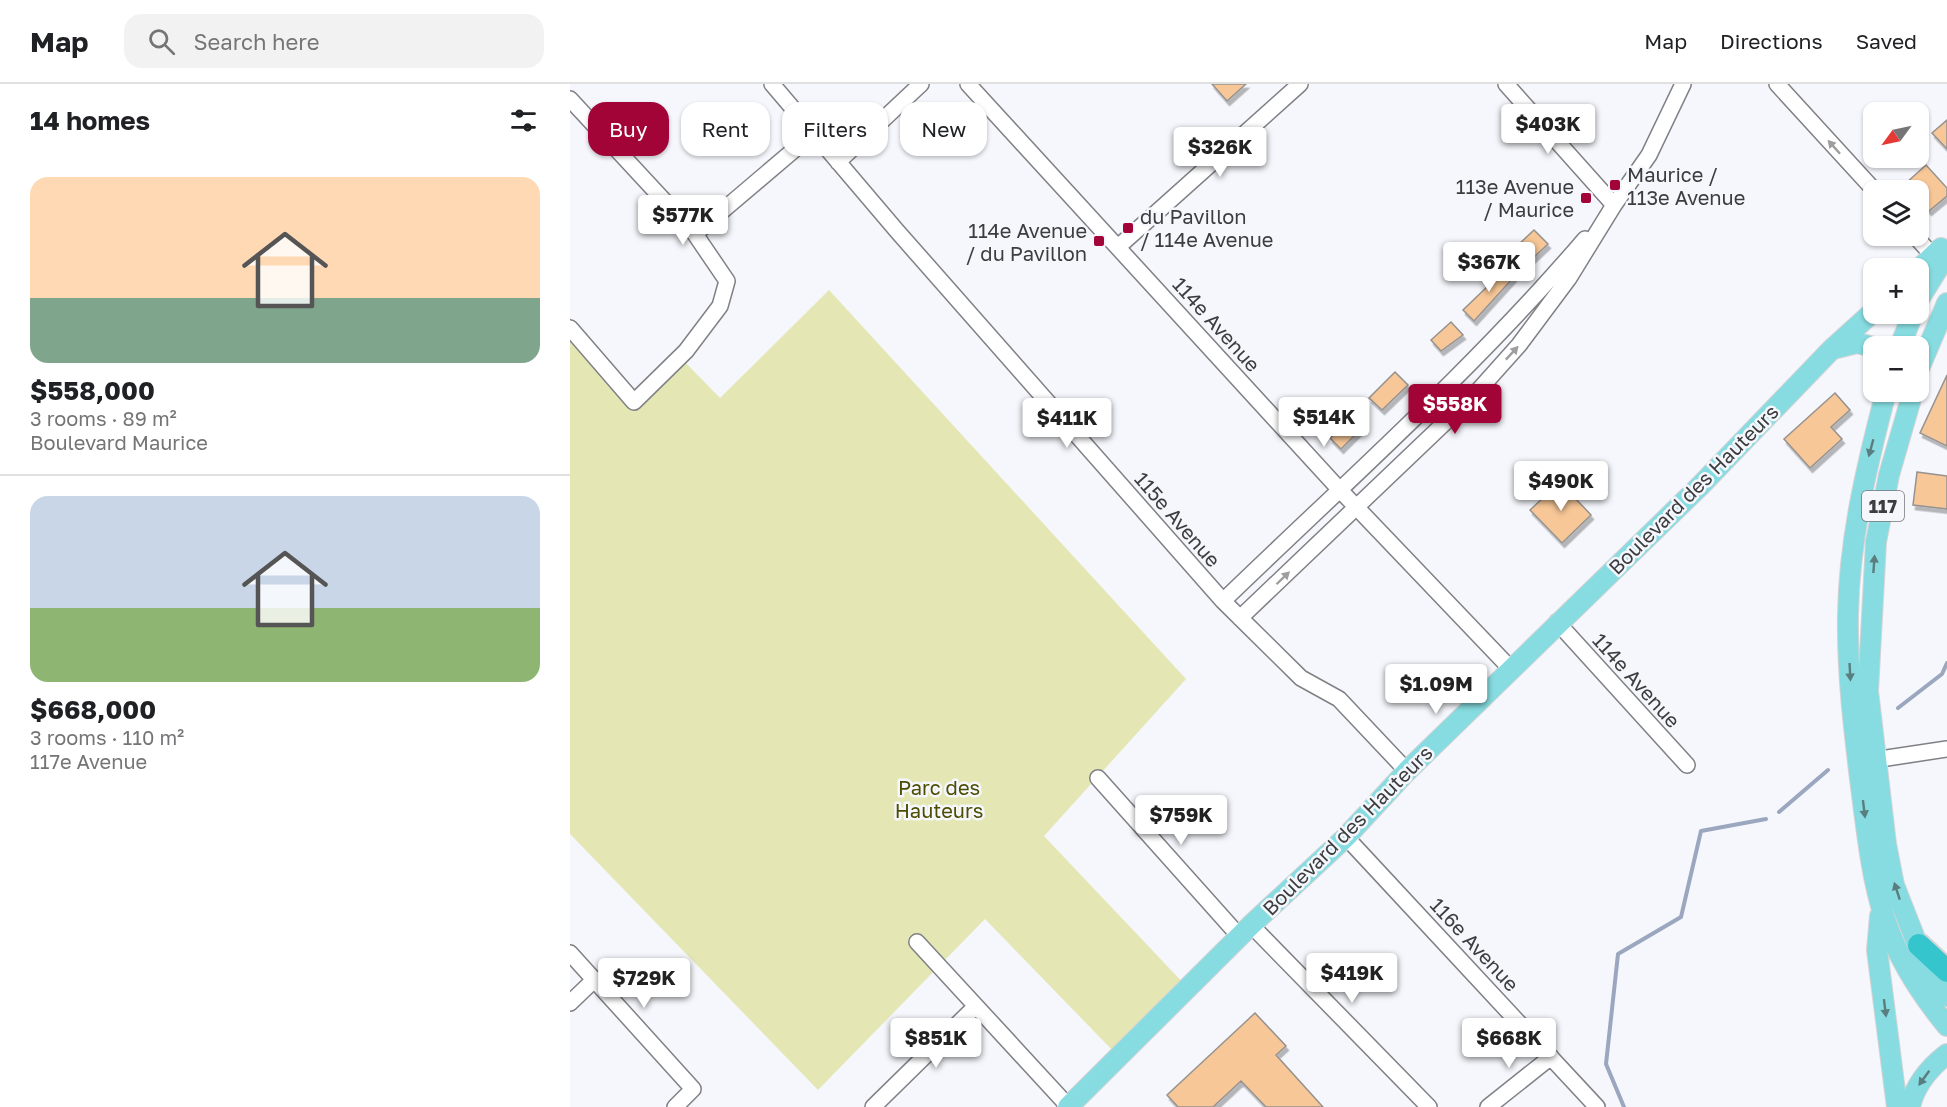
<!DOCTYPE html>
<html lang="en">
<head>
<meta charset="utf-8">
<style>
  :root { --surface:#fff; --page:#f2f2f2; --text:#202124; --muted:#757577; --line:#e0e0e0; --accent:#a20438 }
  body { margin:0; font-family:"Golos Text",sans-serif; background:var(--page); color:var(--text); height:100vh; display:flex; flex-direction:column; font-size:22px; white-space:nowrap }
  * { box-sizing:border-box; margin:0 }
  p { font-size:20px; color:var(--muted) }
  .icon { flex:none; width:33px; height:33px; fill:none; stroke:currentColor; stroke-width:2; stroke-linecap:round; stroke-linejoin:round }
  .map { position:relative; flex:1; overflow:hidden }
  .side { display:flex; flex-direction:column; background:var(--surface); width:570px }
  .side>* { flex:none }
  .guide { position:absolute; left:18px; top:18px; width:570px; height:54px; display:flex; gap:12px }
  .needle { width:39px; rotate:237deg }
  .tools { position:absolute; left:1293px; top:18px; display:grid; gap:12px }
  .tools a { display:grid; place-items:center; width:66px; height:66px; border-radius:12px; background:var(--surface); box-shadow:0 2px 4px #0004; font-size:30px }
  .price { position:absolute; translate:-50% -51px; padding:0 14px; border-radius:6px; background:#fff; color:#222; font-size:20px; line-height:39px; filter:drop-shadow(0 2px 3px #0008) }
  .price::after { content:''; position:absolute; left:50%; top:36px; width:18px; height:14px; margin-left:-9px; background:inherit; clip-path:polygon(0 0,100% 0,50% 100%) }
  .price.on { background:var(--accent); color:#fff }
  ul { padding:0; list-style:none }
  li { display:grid; align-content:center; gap:12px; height:318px; padding:0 30px }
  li+li { border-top:2px solid var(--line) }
  li span { display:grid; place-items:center; height:186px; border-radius:18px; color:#555 }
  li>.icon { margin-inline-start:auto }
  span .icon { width:108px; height:108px; fill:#fffc; stroke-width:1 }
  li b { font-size:26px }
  h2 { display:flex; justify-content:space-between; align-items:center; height:72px; padding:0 30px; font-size:26px }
  .tag { padding:0 21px; border-radius:18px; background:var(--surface); box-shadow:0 2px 4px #0004; font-size:21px; line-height:54px }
  .tag.on { background:var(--accent); color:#fff }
  header { display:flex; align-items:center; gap:36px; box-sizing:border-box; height:84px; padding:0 30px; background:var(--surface); border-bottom:2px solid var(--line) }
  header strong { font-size:28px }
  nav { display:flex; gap:33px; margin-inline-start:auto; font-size:21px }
  .search { width:420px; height:54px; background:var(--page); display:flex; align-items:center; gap:15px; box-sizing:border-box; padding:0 21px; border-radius:18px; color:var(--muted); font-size:22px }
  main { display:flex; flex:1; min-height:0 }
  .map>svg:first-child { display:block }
</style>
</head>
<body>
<header>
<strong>Map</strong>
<div class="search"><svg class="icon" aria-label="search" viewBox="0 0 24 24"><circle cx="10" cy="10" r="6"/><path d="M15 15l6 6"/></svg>Search here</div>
<nav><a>Map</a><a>Directions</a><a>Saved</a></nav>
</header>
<main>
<section class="side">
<h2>14 homes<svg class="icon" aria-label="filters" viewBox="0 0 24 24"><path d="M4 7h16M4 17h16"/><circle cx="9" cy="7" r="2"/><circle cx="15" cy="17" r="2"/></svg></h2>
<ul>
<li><span style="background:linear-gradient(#ffd9b3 65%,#7fa58c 0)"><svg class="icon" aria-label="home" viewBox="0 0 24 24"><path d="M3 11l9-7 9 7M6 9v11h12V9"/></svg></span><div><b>$558,000</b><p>3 rooms · 89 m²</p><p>Boulevard Maurice</p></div></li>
<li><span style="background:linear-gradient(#c9d6e8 60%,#8fb573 0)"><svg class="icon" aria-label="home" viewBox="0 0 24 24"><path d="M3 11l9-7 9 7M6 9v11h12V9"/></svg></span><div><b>$668,000</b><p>3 rooms · 110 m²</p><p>117e Avenue</p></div></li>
</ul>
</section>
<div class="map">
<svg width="1377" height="1023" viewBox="0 0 1377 1023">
  <defs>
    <filter id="shadow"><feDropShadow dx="2.5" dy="4.5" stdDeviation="0" flood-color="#0004"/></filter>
  </defs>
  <rect width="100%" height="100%" fill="#f5f7fc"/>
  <path fill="#e4e7b3" d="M259 206 616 595 474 752 617 903 547 971 415 835 248 1006 0 750V244L64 319 110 273 150 314Z"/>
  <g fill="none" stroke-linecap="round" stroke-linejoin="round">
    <path stroke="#9aa7be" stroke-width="4" d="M1328 624 1372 590 1377 579
      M1209 728 1258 686
      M1054 1023 1036 980 1048 870 1111 833 1131 747 1196 735"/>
  </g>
  <path fill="#f7c797" stroke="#96928f" stroke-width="1.5" filter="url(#shadow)" d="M642 0H676L657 17Z
    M1377 36V65L1362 49Z
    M1356 81 1377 104V112L1359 127 1348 115V106H1341L1335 100Z
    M964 146 978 160 962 175 948 161Z
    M932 181 944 193 904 237 893 226 921 199 917 195Z
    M881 238 893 251 871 267 861 256Z
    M825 288 838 301 812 326 799 314Z
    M1377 291V362L1350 349Z
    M1265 309 1280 326 1261 343 1272 355 1240 384 1214 355Z
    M785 330 795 341 771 365 760 354Z
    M1347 388 1377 392V425L1343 421Z
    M990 398 1021 431 992 459 960 426Z
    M685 929 716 962 706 971 753 1023H696L671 997 643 1023H608L597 1011Z"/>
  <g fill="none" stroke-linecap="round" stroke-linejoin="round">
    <defs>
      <path id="minor" d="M202 0 327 147 653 517 731 594 769 615 837 687
        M398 0 769 405 940 584
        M936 0 1044 121
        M1207 0 1304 106
        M0 15 125 150 157 197 150 222 116 267 64 318 0 244
        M268 78 351 0
        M125 150 244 49
        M1345 152 1364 173
        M548 163 730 0
        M653 517C775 399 904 285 1015 155
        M670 534 907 308 949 261 999 194 1044 121 1079 71 1113 0
        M987 538 1117 681
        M1297 677 1377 665
        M528 694 670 853
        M776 753 1027 1023
        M681 841 859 1023
        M347 858 499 1023
        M0 869 123 1005 105 1023
        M0 919 25 895
        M303 1023 406 922
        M918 1023 981 973"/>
      <path id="major" d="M1348 186 1371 164
        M1348 217 1377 170
        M1330 262 1343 230
        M1263 265 1287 259 1304 263
        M1348 287 1377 219
        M1316 308C1297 381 1279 455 1278 531 1277 589 1284 646 1291 703 1304 806 1309 859 1377 942
        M1343 308 1319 391 1306 458 1298 607 1316 760 1324 801 1357 885 1377 912
        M1310 832 1307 866 1327 1023
        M498 1023 681 841 776 753 837 687 1130 402 1261 266 1304 227
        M1340 1023C1345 1000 1359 984 1377 970"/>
      <path id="highway" d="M1349 861 1377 887"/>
    </defs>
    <use href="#minor" stroke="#808186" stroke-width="18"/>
    <use href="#major" stroke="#d4d4d5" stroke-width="22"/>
    <use href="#highway" stroke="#d4d4d5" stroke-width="26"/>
    <use href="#minor" stroke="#fff" stroke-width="15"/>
    <use href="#major" stroke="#86dce0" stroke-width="20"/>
    <use href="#highway" stroke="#35c5cc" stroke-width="22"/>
  </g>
  <defs><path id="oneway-solid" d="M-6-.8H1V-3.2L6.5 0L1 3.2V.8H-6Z" transform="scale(1.5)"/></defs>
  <g fill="#9e9e9f">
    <use href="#oneway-solid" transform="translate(1264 63) rotate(-132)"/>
    <use href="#oneway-solid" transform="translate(942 269) rotate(-47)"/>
    <use href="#oneway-solid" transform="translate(713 494) rotate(-44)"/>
  </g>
  <g fill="#5a7d7f">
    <use href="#oneway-solid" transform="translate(1301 364) rotate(105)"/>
    <use href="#oneway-solid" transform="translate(1304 480) rotate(-86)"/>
    <use href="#oneway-solid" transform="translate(1280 588) rotate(87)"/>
    <use href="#oneway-solid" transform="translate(1294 725) rotate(83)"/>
    <use href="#oneway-solid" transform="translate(1327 807) rotate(-108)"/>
    <use href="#oneway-solid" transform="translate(1315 924) rotate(83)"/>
    <use href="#oneway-solid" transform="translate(1354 994) rotate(126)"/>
  </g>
  <g fill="#a20438" stroke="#f5f7fc" stroke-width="2">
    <rect x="1039" y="95" width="12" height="12" rx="3"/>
    <rect x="1010" y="108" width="12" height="12" rx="3"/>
    <rect x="552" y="138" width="12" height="12" rx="3"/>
    <rect x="523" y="151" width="12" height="12" rx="3"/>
  </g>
  <g text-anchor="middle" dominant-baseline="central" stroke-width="5" stroke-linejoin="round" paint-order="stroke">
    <rect fill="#f5f7fc" stroke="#747578" stroke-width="1.5" x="1292" y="407" width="42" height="30" rx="4.5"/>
    <g font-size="18" font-weight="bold" fill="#3c3d3f">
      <text x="1313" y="422">117</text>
    </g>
    <g font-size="20" fill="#3c3d3f" stroke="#f5f7fc" text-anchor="start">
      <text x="1057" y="90">Maurice /<tspan x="1057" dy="23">113e Avenue</tspan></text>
      <text x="1004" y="102" text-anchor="end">113e Avenue<tspan x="1004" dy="23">/ Maurice</tspan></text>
      <text x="570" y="132">du Pavillon<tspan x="570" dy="23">/ 114e Avenue</tspan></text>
      <text x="517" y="146" text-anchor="end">114e Avenue<tspan x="517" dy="23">/ du Pavillon</tspan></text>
    </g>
    <g font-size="20" fill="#3c3d3f" stroke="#f5f7fc">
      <text transform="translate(647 240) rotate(48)">114e Avenue</text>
      <text transform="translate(1123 405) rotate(-45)">Boulevard des Hauteurs</text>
      <text transform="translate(608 435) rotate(49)">115e Avenue</text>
      <text transform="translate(1067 596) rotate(48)">114e Avenue</text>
      <text transform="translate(777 746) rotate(-45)">Boulevard des Hauteurs</text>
      <text transform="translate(905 860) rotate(47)">116e Avenue</text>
    </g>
    <g font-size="20" fill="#4c4d00" stroke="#f5f7fc">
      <text x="369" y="703">Parc des<tspan x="369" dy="23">Hauteurs</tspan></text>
    </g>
  </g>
</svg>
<div class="tools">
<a><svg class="needle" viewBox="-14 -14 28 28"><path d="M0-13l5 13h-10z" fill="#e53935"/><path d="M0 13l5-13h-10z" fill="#757577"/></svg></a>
<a><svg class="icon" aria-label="layers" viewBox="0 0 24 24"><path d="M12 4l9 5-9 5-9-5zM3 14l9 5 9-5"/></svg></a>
<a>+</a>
<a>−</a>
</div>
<b class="price" style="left:978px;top:71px">$403K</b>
<b class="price" style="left:650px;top:94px">$326K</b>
<b class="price" style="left:113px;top:162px">$577K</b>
<b class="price" style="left:919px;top:209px">$367K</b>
<b class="price on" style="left:885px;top:351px">$558K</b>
<b class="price" style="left:754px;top:364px">$514K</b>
<b class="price" style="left:497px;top:365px">$411K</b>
<b class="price" style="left:991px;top:428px">$490K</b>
<b class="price" style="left:866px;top:631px">$1.09M</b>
<b class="price" style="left:611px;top:762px">$759K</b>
<b class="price" style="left:782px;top:920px">$419K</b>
<b class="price" style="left:74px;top:925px">$729K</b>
<b class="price" style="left:366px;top:985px">$851K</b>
<b class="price" style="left:939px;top:985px">$668K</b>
<div class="guide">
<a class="tag on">Buy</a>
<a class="tag">Rent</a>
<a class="tag">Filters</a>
<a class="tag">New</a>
</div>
</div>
</main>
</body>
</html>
